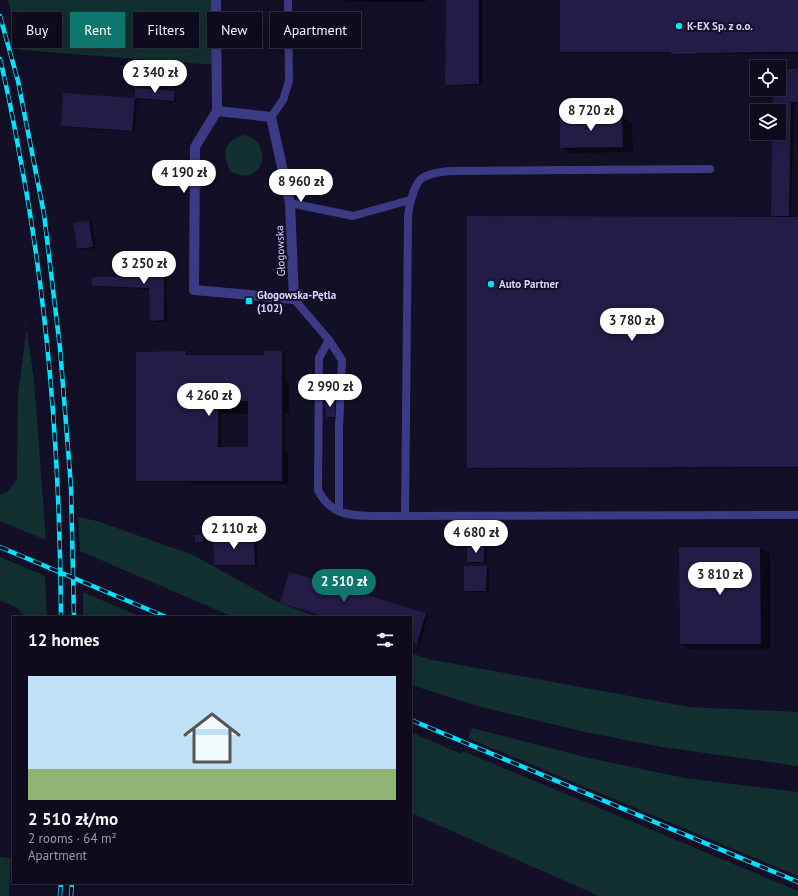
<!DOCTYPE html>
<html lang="en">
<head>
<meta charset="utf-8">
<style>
  :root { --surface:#0e0b1c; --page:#1c1929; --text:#f1f3f6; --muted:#9b9ba3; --line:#2e2b3b; --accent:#0f766e }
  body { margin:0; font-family:"PT Sans",sans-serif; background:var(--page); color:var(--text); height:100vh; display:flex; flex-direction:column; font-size:15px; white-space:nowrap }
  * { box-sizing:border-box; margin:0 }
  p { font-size:13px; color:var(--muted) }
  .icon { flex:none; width:22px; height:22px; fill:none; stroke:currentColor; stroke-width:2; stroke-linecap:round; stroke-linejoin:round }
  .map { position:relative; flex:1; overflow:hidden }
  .side { position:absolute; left:12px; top:616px; width:400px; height:268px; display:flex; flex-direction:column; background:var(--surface); border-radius:0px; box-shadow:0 4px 16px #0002,0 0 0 1px var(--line) }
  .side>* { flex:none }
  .hud { position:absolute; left:12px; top:12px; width:400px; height:36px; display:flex; gap:8px }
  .buttons { position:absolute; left:750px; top:60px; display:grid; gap:8px }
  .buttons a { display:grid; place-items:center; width:36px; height:36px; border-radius:0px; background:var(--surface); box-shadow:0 4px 16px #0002,0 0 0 1px var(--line); font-size:20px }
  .price { position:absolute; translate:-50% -34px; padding:0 9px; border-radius:14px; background:#fff; color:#222; font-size:13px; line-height:26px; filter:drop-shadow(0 1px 2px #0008) }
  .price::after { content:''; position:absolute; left:50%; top:24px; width:12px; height:9px; margin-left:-6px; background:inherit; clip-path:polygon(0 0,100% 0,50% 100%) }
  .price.selected { background:var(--accent); color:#fff }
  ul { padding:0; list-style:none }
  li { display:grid; align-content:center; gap:8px; height:212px; padding:0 16px }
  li+li { border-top:1px solid var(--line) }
  li span { display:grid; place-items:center; height:124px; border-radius:0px; color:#555 }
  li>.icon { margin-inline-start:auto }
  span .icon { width:72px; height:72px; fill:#fffc; stroke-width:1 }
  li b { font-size:17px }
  h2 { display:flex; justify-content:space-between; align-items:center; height:48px; padding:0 16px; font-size:17px }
  .pill { padding:0 14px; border-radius:0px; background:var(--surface); box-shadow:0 4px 16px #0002,0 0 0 1px var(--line); font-size:14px; line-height:36px }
  .pill.selected { background:var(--accent); color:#fff }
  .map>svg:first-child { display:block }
</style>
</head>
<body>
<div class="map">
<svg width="798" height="896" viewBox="0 0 798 896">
  <rect width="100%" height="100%" fill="#130f26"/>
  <path fill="#12302f" d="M8 0H216L217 65 20 50Z
    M245 135C249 137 253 137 256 141 265 150 265 168 252 174 246 178 237 174 231 172 221 154 223 140 245 135Z
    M25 318 34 380 46 540 0 521V494C9 494 13 485 17 478L18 393 27 326Z
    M78 517 97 521 193 555 280 603 317 617H233L80 551Z
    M0 557 45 576 47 617H25L17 608 0 600Z
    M83 592 141 617H83Z
    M411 653 428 659 689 707 798 712V766L662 747 585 732 481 707 411 685Z
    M472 728 593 759 685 778 798 792V876L468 738Z
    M411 732 461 754 463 751 798 891V896H599L411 813Z
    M0 857 11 858 9 896H0Z"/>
  <path fill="#0007" fill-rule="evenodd" d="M342 0H426V2H345Z
    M447 0H482V85L449 86 446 84Z
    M561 0H798V54H698V55H675L672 53H563L561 52Z
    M779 70H798V103H794L791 218H798V468L471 469 468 467 777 218 772 215 773 133H779V111H774V89H779Z
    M136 89 174 92 177 94 176 102 137 99 135 132 65 127 62 125 64 94 136 99Z
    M622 117 632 123 633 152 571 153 561 147Z
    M89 222 92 223 96 248 81 250 78 248Z
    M163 256 166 257 167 322H153L151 320 150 289 96 287 93 286 150 278Z
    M186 352 189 354V356H265L282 352 285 354V382L289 384V414H285V449L288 451V484H192L189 482H140L137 480ZM221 414H249V448H221Z
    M334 401 337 402V418H330L327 416Z
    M214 535H254L257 537V566H217L215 564Z
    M196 536H203L206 538V543H199L196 542Z
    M468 548H484L487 549V563H471L468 561Z
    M680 548H760L770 553V649H690L681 643Z
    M486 567 489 569V592H468L465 590Z
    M426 614 428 615 420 644 411 642V617H327Z"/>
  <path fill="#241b47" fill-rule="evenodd" d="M446 0H479V84L445 85Z
    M560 0H798V52L696 53V54H671V52H560Z
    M779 69H798V102H791L789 216H771L772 133H779V111H773V89H779Z
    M135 88 175 91 174 101 135 98Z
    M63 93 135 98 132 131 61 126Z
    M622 116 623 147 560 148V117Z
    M467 216 798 217V467L467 468Z
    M89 221 93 247 77 249 73 223Z
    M149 255H164V320L150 321 149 288 92 286V277H149Z
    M186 351V355H264V351H282V481H136V352ZM218 400 248 401V447H218Z
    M326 400H335V417H326Z
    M213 534H254L255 565H214Z
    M195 535H203V542H195Z
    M467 547H484V562H467Z
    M679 547H760L761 644H680Z
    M464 566H487L486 591H464Z
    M289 572 426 613 417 644 411 642V617H327L280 603Z"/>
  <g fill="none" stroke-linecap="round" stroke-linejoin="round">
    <path stroke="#3d3a85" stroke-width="8" d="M271 117 283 100 289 81 288 0
      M290 203 353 216 410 200
      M294 299 329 340 342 360 339 429V511
      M329 340 319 358 318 490C330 515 350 516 375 516L798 515
      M405 516 408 216C409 206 413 188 420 180 427 173 441 172 450 171L710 169"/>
    <path stroke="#3d3a85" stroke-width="10" d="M216 0 217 111 195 147 194 290 294 299 290 203 271 117 217 111"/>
    <defs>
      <path id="rail" d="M0 16 18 81 44 214 60 348 71 487 74 617
        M0 59C8 91 14 124 20 157 49 308 60 463 61 617
        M0 547 166 617
        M411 720 798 882
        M60 896 61 883
        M71 896 72 883"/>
    </defs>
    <use href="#rail" stroke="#00e5ff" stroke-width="4.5"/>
    <use href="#rail" stroke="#130f26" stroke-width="3" stroke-dasharray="9" stroke-linecap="butt"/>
  </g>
  <g fill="#00e5ff" stroke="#130f26" stroke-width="1.5">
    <circle cx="679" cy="26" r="4"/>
    <circle cx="491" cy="284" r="4"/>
    <rect x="245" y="297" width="8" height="8" rx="2"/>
  </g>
  <g text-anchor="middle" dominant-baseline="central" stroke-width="4" stroke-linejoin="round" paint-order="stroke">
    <g font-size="11" font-weight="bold" fill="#d9d4ff" stroke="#130f26" text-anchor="start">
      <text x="687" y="26">K-EX Sp. z o.o.</text>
      <text x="499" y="284">Auto Partner</text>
      <text x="257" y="295">Głogowska-Pętla<tspan x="257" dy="13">(102)</tspan></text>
    </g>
    <g font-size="11" fill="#d9d4ff" stroke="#130f26">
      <text transform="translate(280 251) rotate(-92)">Głogowska</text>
    </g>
  </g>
</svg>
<div class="buttons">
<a><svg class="icon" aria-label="locate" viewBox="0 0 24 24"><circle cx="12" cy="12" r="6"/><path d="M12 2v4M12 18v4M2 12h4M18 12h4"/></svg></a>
<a><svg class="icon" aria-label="layers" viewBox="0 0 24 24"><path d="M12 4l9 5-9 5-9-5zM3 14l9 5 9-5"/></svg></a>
</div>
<b class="price" style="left:155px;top:94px">2 340 zł</b>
<b class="price" style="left:591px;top:132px">8 720 zł</b>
<b class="price" style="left:184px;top:194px">4 190 zł</b>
<b class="price" style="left:301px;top:203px">8 960 zł</b>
<b class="price" style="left:144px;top:285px">3 250 zł</b>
<b class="price" style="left:632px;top:342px">3 780 zł</b>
<b class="price" style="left:330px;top:408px">2 990 zł</b>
<b class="price" style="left:209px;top:417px">4 260 zł</b>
<b class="price" style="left:234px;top:550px">2 110 zł</b>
<b class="price" style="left:476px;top:554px">4 680 zł</b>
<b class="price" style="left:720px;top:596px">3 810 zł</b>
<b class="price selected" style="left:344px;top:603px">2 510 zł</b>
<div class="hud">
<a class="pill">Buy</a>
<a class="pill selected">Rent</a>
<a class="pill">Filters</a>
<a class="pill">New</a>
<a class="pill">Apartment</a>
</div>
<section class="side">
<h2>12 homes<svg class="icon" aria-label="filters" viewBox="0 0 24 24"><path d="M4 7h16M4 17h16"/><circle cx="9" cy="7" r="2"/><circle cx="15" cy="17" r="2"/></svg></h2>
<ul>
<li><span style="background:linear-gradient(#bfe0f5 75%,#8fb573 0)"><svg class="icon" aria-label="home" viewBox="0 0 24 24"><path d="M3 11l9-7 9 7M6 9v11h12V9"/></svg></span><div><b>2 510 zł/mo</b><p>2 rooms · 64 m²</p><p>Apartment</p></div></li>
</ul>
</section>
</div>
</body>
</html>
